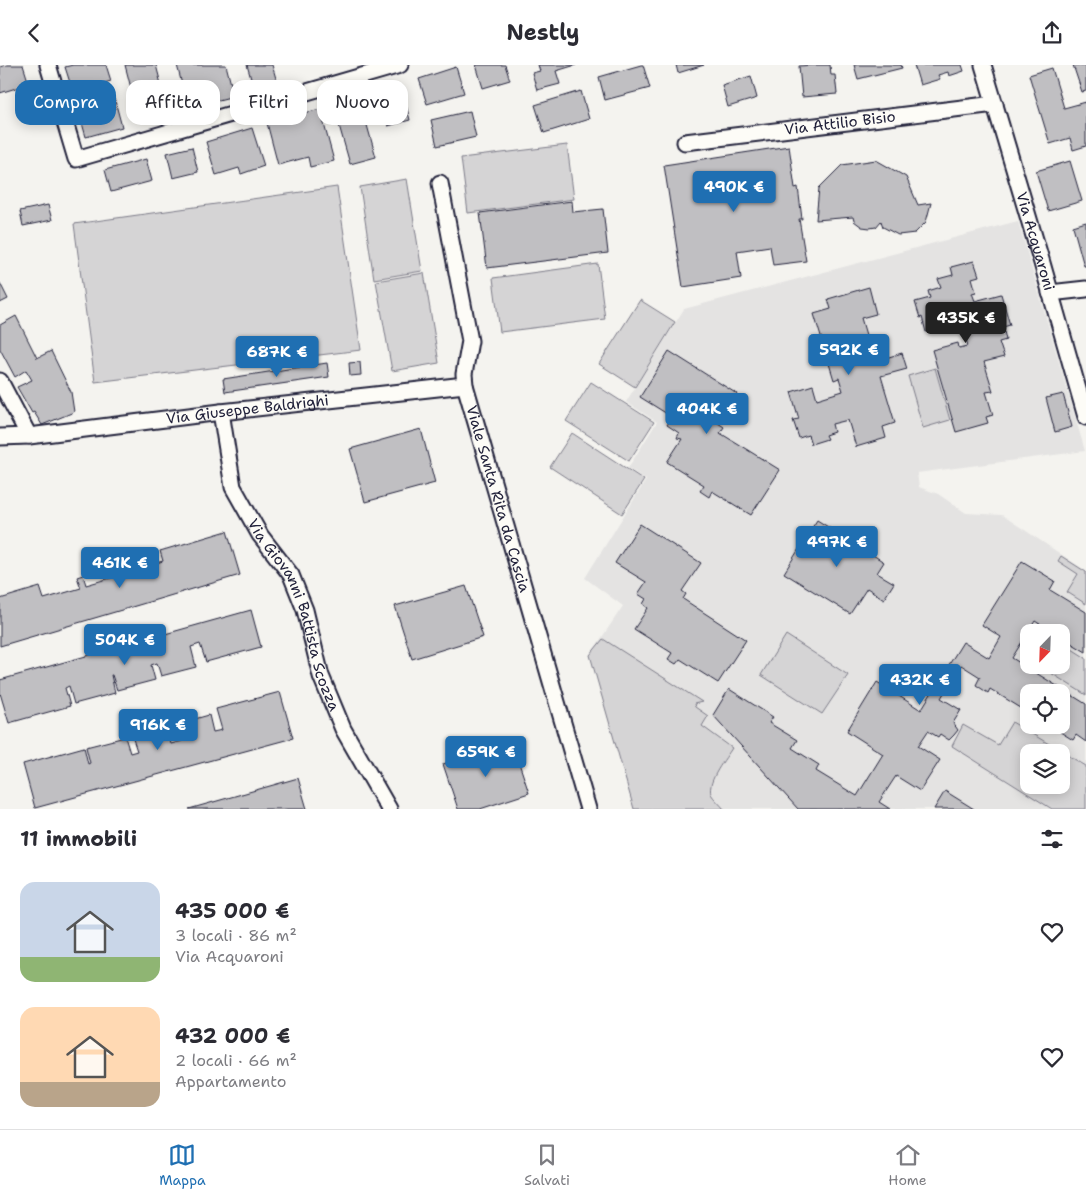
<!DOCTYPE html>
<html lang="it">
<head>
<meta charset="utf-8">
<style>
  :root { --surface:#fff; --page:#f2f2f3; --text:#2b2b33; --muted:#7c7c81; --line:#e1e1e2; --accent:#1f6fb2 }
  body { margin:0; font-family:"Shantell Sans",sans-serif; background:var(--page); color:var(--text); height:100vh; display:flex; flex-direction:column; font-size:19px; white-space:nowrap }
  * { box-sizing:border-box; margin:0 }
  p { font-size:16px; color:var(--muted) }
  .icon { flex:none; width:28px; height:28px; fill:none; stroke:currentColor; stroke-width:2; stroke-linecap:round; stroke-linejoin:round }
  .map { position:relative; height:744px; overflow:hidden }
  .drawer { display:flex; flex-direction:column; background:var(--surface); flex:1 }
  .drawer>* { flex:none }
  .hud { position:absolute; left:15px; top:15px; width:500px; height:45px; display:flex; gap:10px }
  .needle { width:32px; rotate:203deg }
  .controls { position:absolute; left:1020px; top:559px; display:grid; gap:10px }
  .controls a { display:grid; place-items:center; width:50px; height:50px; border-radius:10px; background:var(--surface); box-shadow:0 2px 12px #0003; font-size:25px }
  .price { position:absolute; translate:-50% -42px; padding:0 11px; border-radius:5px; background:var(--accent); color:#fff; font-size:16px; line-height:32px; filter:drop-shadow(0 1px 2px #0008) }
  .price::after { content:''; position:absolute; left:50%; top:30px; width:15px; height:11px; margin-left:-8px; background:inherit; clip-path:polygon(0 0,100% 0,50% 100%) }
  .price.current { background:#222; color:#fff }
  ul { padding:0; list-style:none }
  li { display:flex; align-items:center; gap:15px; height:125px; padding:0 20px }
  li span { display:grid; place-items:center; flex:none; width:140px; height:100px; border-radius:15px; color:#555 }
  li>.icon { margin-inline-start:auto }
  span .icon { width:60px; height:60px; fill:#fffc; stroke-width:1 }
  li b { font-size:21px }
  h2 { display:flex; justify-content:space-between; align-items:center; height:60px; padding:0 20px; font-size:21px }
  .pill { padding:0 18px; border-radius:15px; background:var(--surface); box-shadow:0 2px 12px #0003; font-size:18px; line-height:45px }
  .pill.current { background:var(--accent); color:#fff }
  header { display:flex; justify-content:space-between; align-items:center; height:65px; padding:0 20px; background:var(--surface); font-size:22px; font-weight:700 }
  .menu { display:flex; justify-content:space-around; align-items:center; height:70px; border-top:1px solid var(--line); background:var(--surface); font-size:14px; color:var(--muted) }
  .menu a { display:grid; justify-items:center; gap:2px }
  .menu .current { color:var(--accent) }
  .map>svg:first-child { display:block }
</style>
</head>
<body>
<header><svg class="icon" aria-label="back" viewBox="0 0 24 24"><path d="M15 5l-7 7 7 7"/></svg>Nestly<svg class="icon" aria-label="share" viewBox="0 0 24 24"><path d="M12 15V3M7 8l5-5 5 5M5 13v7h14v-7"/></svg></header>
<div class="map">
<svg width="1086" height="744" viewBox="0 0 1086 744">
  <rect width="100%" height="100%" fill="#f4f3ef"/>
  <filter id="ink" filterUnits="userSpaceOnUse"><feTurbulence type="fractalNoise" baseFrequency=".02" numOctaves="2"/><feDisplacementMap in="SourceGraphic" scale="10" xChannelSelector="R" yChannelSelector="G"/><feConvolveMatrix kernelMatrix="1 2 1 2 8 2 1 2 1" color-interpolation-filters="sRGB"/></filter>
  <g filter="url(#ink)">
    <path fill="#e4e3e2" fill-rule="evenodd" d="M1018 156 1085 386 917 408 919 422 938 429 966 448 1002 450 1086 506V744H634L590 590 623 541 585 513 646 415 628 403 657 357 626 337 684 244ZM1029 568H1061V600H1029ZM1029 628H1061V660H1029ZM1029 688H1061V720H1029Z"/>
    <path fill="#d5d4d5" stroke="#7c7b88" fill-rule="evenodd" d="M567 80 574 134 468 148 461 93Z
      M407 114 422 206 374 214 360 122Z
      M337 122 361 285 95 317 74 159Z
      M598 199 605 254 500 267 493 213Z
      M424 208 439 298 392 306 376 216Z
      M640 235 675 257 635 322 599 299Z
      M935 303 950 355 923 363 908 311Z
      M591 317 654 357 629 396 566 356Z
      M572 368 644 415 622 449 550 402Z
      M1061 491 1086 507V539L1067 527 1078 509 1058 496Z
      M786 570 848 610 822 649 761 610Z
      M603 574 702 637 694 639 695 642 708 651 702 661 732 683C726 693 707 716 711 729 714 734 720 739 724 744H634L590 590Z
      M1061 577 1086 593V630L1038 600H1061Z
      M1012 657 1086 701V744H1052L952 681 963 660 998 680ZM1029 688H1061V720H1029Z"/>
    <path fill="#c0bfc2" stroke="#22223b" d="M7 0H23L29 19 0 28V2Z
      M73 0H106L111 16 73 27 65 2Z
      M125 0H156L168 46 139 54Z
      M177 0H226L234 31 188 43Z
      M247 0H272L277 17 254 24Z
      M476 0H505L510 15 483 23Z
      M538 0H576L556 6 560 19 537 25 532 8 540 6Z
      M641 0H643L650 23 605 35 599 12Z
      M676 0H704L678 8Z
      M813 0H830L831 10H835L837 29 802 32 799 1Z
      M854 0H901L902 3 858 14Z
      M914 0H962L964 6 949 11 948 7 938 10 940 14 920 20Z
      M1073 0H1086V26L1082 27Z
      M456 2 464 28 427 39 419 14Z
      M1052 3 1064 43 1086 37V81L1073 85 1070 73 1050 79 1029 10Z
      M751 11 757 33 728 42 722 20Z
      M401 21 410 55 388 61 379 26Z
      M581 26 589 54 544 68 535 40Z
      M106 28 108 34 114 32 122 62 86 72 76 37Z
      M359 32 376 92 350 99 333 39Z
      M320 44 334 96 310 102 308 92 278 100 267 58Z
      M470 46 476 72 437 81 431 55Z
      M252 63 264 101 241 109 239 103 216 110 206 77Z
      M789 81 795 123 798 122 802 154H799L806 196 773 200 770 181 737 186 741 213 683 222 664 100Z
      M192 82 198 107 173 113 167 88Z
      M146 94 152 116 111 127 105 105Z
      M876 95 906 112 918 140 931 138 926 157 915 168 898 170 883 162 881 156 876 162 870 163 862 162 854 156 853 152 816 155 819 123 842 100Z
      M1070 96 1082 136 1048 146 1036 106Z
      M572 136 573 147 603 144 608 188 487 203 480 148Z
      M48 140 52 155 23 161 20 146Z
      M1086 157V201H1084L1073 161Z
      M974 196 979 211 972 213 976 227 972 228 975 236 1001 229 1010 260 1003 262 1006 275 999 277 1004 292 984 297 993 326 986 327 993 350 986 352 988 358 956 367 932 285 958 278 959 283 968 281 959 250 957 251 958 256 950 258 948 250 945 251 947 258 946 262 926 267 922 252 920 253 915 237 930 233 928 226 941 222 938 214 953 210 951 202Z
      M0 218 8 234 0 238Z
      M869 222 876 249 861 253 871 287 876 286 879 295 902 288 907 304 881 311 895 358 883 362 886 373 856 382 848 355 832 359 834 367 825 370 827 374 811 379 808 370 799 373 793 355 799 354 791 327 813 320 817 334 843 326 839 313 834 315 814 249 831 244 828 234Z
      M16 251 37 293 51 286 71 327 74 347 42 360 34 347 32 348 17 322 32 315 26 305 15 312 0 284V260Z
      M669 286 737 329 718 358 724 362 720 368 780 405 751 450 712 426 709 432 700 426 704 420 667 397 682 374 677 373 679 368 667 360 672 352 640 332Z
      M360 297 361 310 350 311 349 298Z
      M327 298 329 312 225 327 223 314Z
      M1063 329 1072 362 1055 367 1046 333Z
      M421 364 435 418 365 437 350 384Z
      M817 455 884 497 877 508 894 518 884 534 867 523 850 549 784 508Z
      M640 459 701 498 682 526 686 529 683 534 746 575 718 618 680 594 676 599 668 594 672 588 634 564 648 543 643 539 646 534 638 529 646 517 615 498Z
      M227 466 240 510 0 581V534L40 522 44 534 81 523 77 512 83 510 86 520 121 510 118 498 129 495 132 505 163 496 160 486Z
      M1022 496 1055 516 1050 525 1086 547V587L1061 572V568H1054L1035 556 1012 593 1086 639V677L1076 670 1073 675 1049 660H1061V628H1029V648L990 624 988 628 976 620 980 612 961 600 941 633 961 645 953 658 958 665 954 670 949 675 940 669 938 672 928 666 918 681 940 695 920 726 896 711 879 737 890 744H798L713 650 729 624 773 652 769 658 797 675 792 683 819 700 816 706 857 731 883 689 847 666 877 617 921 645 963 577 989 593 1001 572 982 560Z
      M466 521 483 572 412 594 395 541Z
      M251 545 261 582 206 597 200 579 191 582 196 602 161 611 157 598 151 600 155 615 117 625 112 610H111L115 628 74 639 69 621 65 623 70 641 9 658 0 628V615Z
      M280 627 293 673 35 743 23 699 84 682 88 699 90 698 86 682 125 672 130 688 137 686 132 671 166 661 171 679 182 676 177 659 209 650 213 667 222 665 216 644Z
      M512 677 529 728 480 744H458L443 699Z
      M298 713 307 744H189Z
      M945 726 974 744H934Z"/>
    <g fill="none" stroke-linecap="round" stroke-linejoin="round">
      <defs>
        <g id="street">
          <path d="M48 0 76 94 400 0"/>
          <path id="s1" d="M983 0 1042 198 1086 352"/>
          <path id="s2" d="M685 77 995 39"/>
          <path id="s3" d="M440 118 470 276 464 309 465 320 588 744"/>
          <path d="M1050 228 1086 224"/>
          <path d="M0 316 29 371"/>
          <path id="s4" d="M221 347 233 422 260 470 291 510 305 545 321 611 343 664 389 744"/>
          <path id="s5" d="M0 372 29 371 221 347 465 320"/>
        </g>
      </defs>
      <use href="#street" stroke="#22223b" stroke-width="19"/>
      <use href="#street" stroke="#fdfcf7" stroke-width="15"/>
    </g>
  </g>
  <g text-anchor="middle" dominant-baseline="central" stroke-width="4" stroke-linejoin="round" paint-order="stroke">
    <g font-size="15" fill="#22223b" stroke="#fdfcf7">
      <text stroke="none"><textPath href="#s2" startOffset="156">Via Attilio Bisio</textPath></text>
      <text stroke="none"><textPath href="#s1" startOffset="184">Via Acquaroni</textPath></text>
      <text stroke="none"><textPath href="#s5" startOffset="249">Via Giuseppe Baldrighi</textPath></text>
      <text stroke="none"><textPath href="#s3" startOffset="324">Viale Santa Rita da Cascia</textPath></text>
      <text stroke="none"><textPath href="#s4" startOffset="219">Via Giovanni Battista Scozza</textPath></text>
    </g>
  </g>
</svg>
<div class="controls">
<a><svg class="needle" viewBox="-14 -14 28 28"><path d="M0-13l5 13h-10z" fill="#e53935"/><path d="M0 13l5-13h-10z" fill="#7c7c81"/></svg></a>
<a><svg class="icon" aria-label="locate" viewBox="0 0 24 24"><circle cx="12" cy="12" r="6"/><path d="M12 2v4M12 18v4M2 12h4M18 12h4"/></svg></a>
<a><svg class="icon" aria-label="layers" viewBox="0 0 24 24"><path d="M12 4l9 5-9 5-9-5zM3 14l9 5 9-5"/></svg></a>
</div>
<b class="price" style="left:734px;top:148px">490K €</b>
<b class="price current" style="left:966px;top:279px">435K €</b>
<b class="price" style="left:849px;top:311px">592K €</b>
<b class="price" style="left:277px;top:313px">687K €</b>
<b class="price" style="left:707px;top:370px">404K €</b>
<b class="price" style="left:837px;top:503px">497K €</b>
<b class="price" style="left:120px;top:524px">461K €</b>
<b class="price" style="left:125px;top:601px">504K €</b>
<b class="price" style="left:920px;top:641px">432K €</b>
<b class="price" style="left:158px;top:686px">916K €</b>
<b class="price" style="left:486px;top:713px">659K €</b>
<div class="hud">
<a class="pill current">Compra</a>
<a class="pill">Affitta</a>
<a class="pill">Filtri</a>
<a class="pill">Nuovo</a>
</div>
</div>
<section class="drawer">
<h2>11 immobili<svg class="icon" aria-label="filters" viewBox="0 0 24 24"><path d="M4 7h16M4 17h16"/><circle cx="9" cy="7" r="2"/><circle cx="15" cy="17" r="2"/></svg></h2>
<ul>
<li><span style="background:linear-gradient(#c9d6e8 75%,#8fb573 0)"><svg class="icon" aria-label="home" viewBox="0 0 24 24"><path d="M3 11l9-7 9 7M6 9v11h12V9"/></svg></span><div><b>435 000 €</b><p>3 locali · 86 m²</p><p>Via Acquaroni</p></div><svg class="icon" aria-label="heart" viewBox="0 0 24 24"><path d="M12 20l-8-8c-3-5 5-10 8-4 3-6 11-1 8 4z"/></svg></li>
<li><span style="background:linear-gradient(#ffd9b3 75%,#b9a48a 0)"><svg class="icon" aria-label="home" viewBox="0 0 24 24"><path d="M3 11l9-7 9 7M6 9v11h12V9"/></svg></span><div><b>432 000 €</b><p>2 locali · 66 m²</p><p>Appartamento</p></div><svg class="icon" aria-label="heart" viewBox="0 0 24 24"><path d="M12 20l-8-8c-3-5 5-10 8-4 3-6 11-1 8 4z"/></svg></li>
</ul>
</section>
<nav class="menu">
<a class="current"><svg class="icon" aria-label="map" viewBox="0 0 24 24"><path d="M3 6l6-2 6 2 6-2v14l-6 2-6-2-6 2zM9 4v14M15 6v14"/></svg>Mappa</a>
<a><svg class="icon" aria-label="saved" viewBox="0 0 24 24"><path d="M7 4h10v16l-5-4-5 4z"/></svg>Salvati</a>
<a><svg class="icon" aria-label="home" viewBox="0 0 24 24"><path d="M3 11l9-7 9 7M6 9v11h12V9"/></svg>Home</a>
</nav>
</body>
</html>
